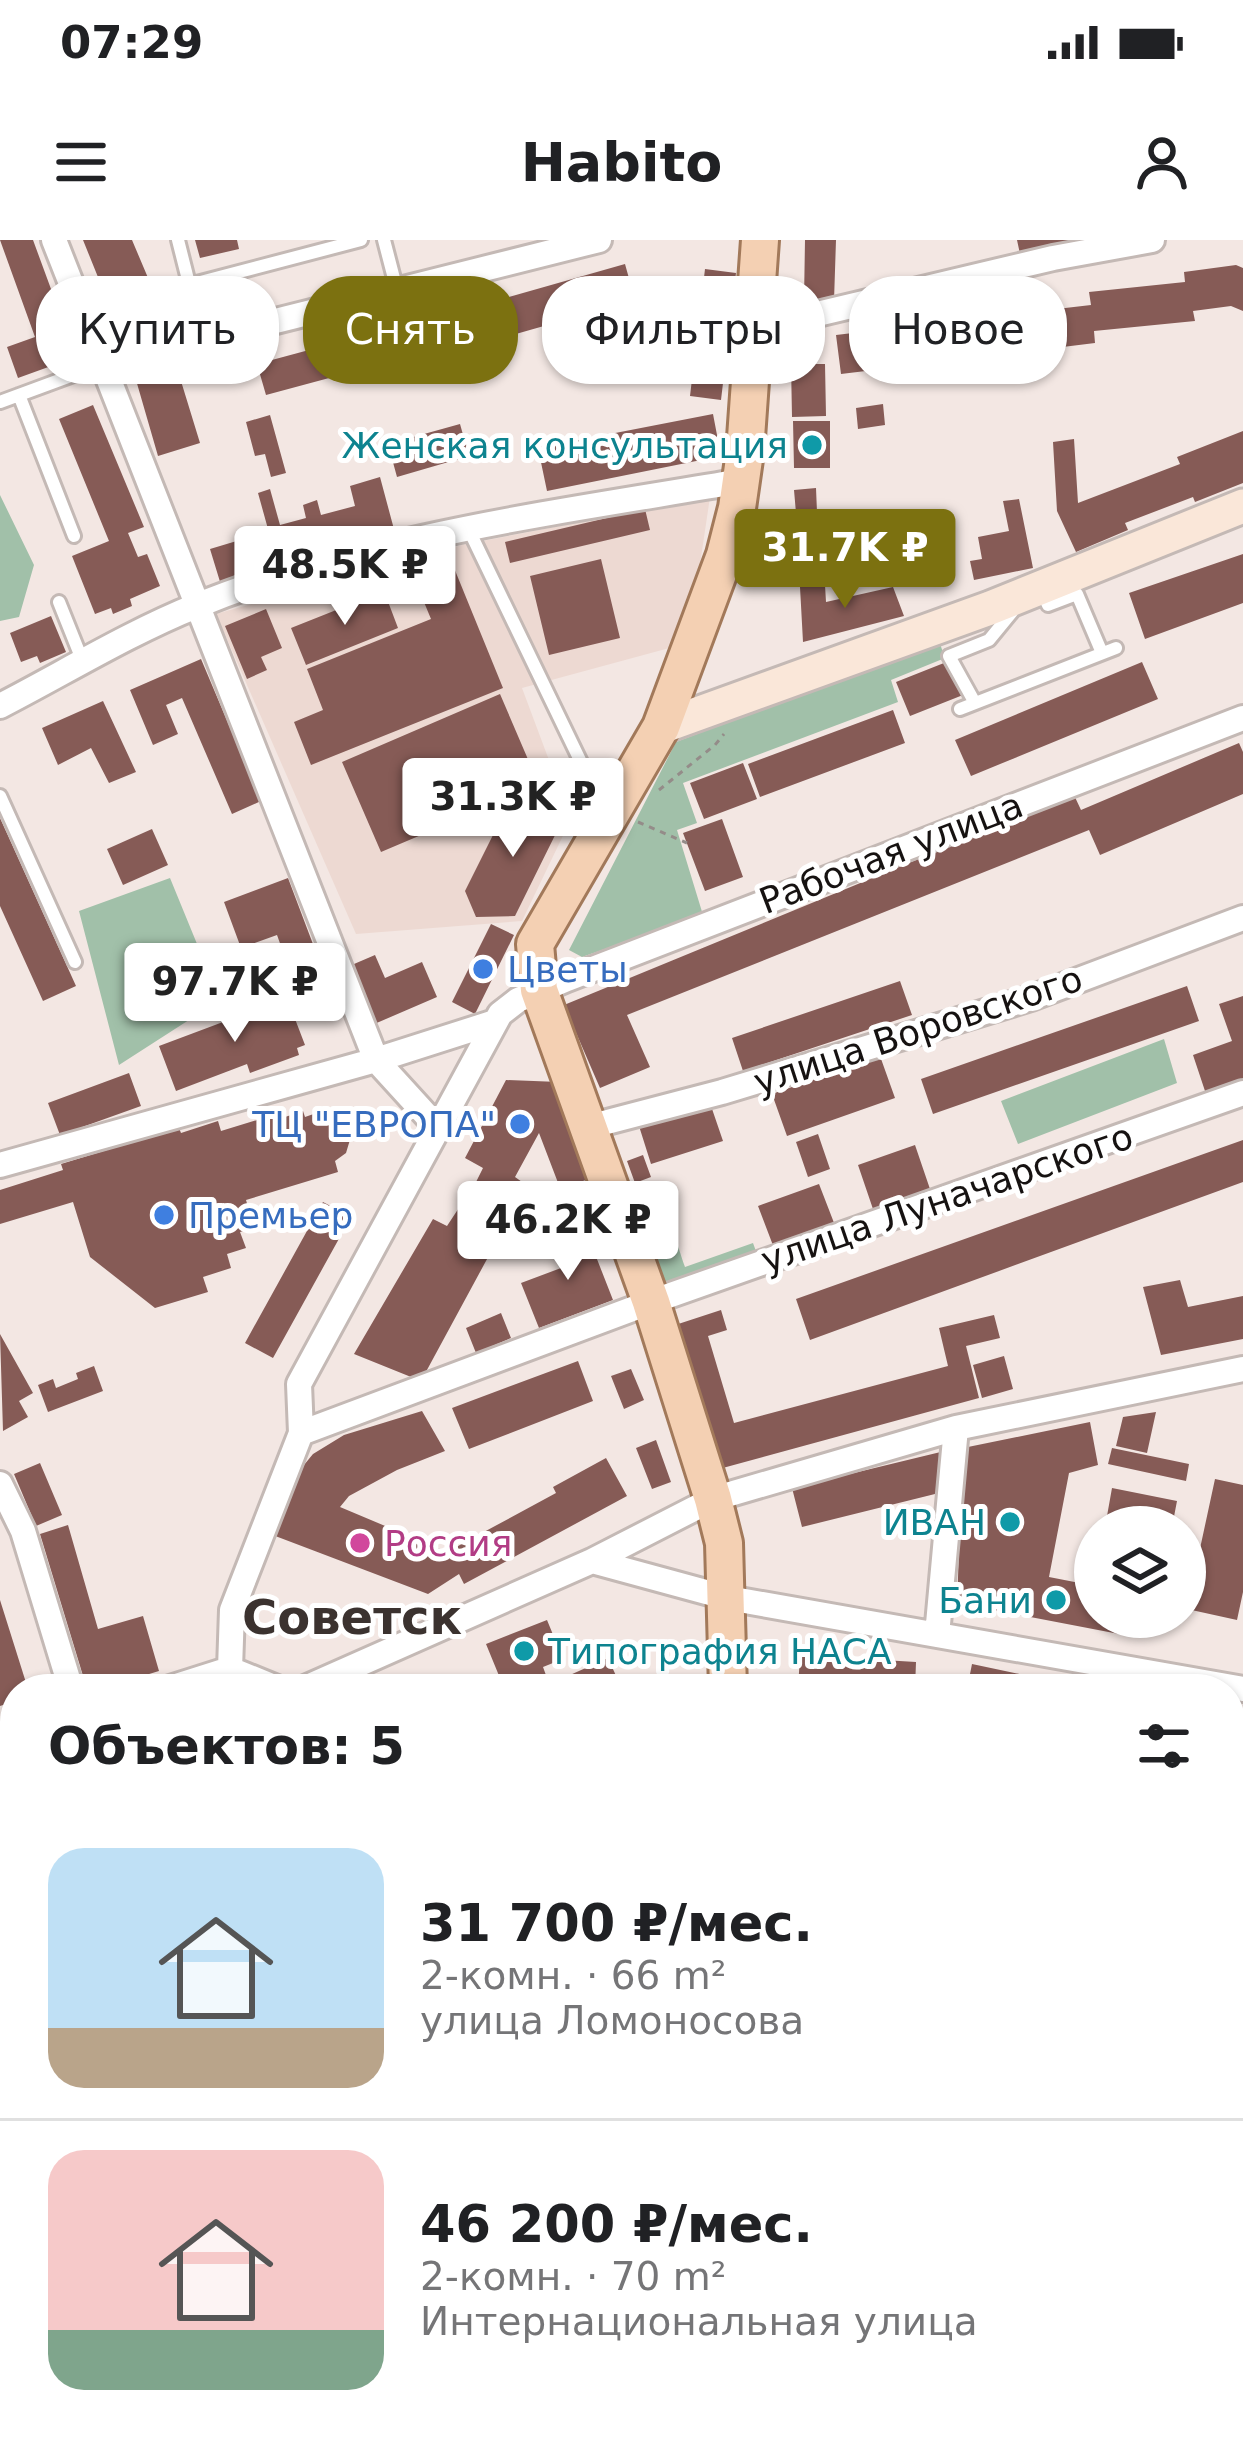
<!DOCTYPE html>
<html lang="ru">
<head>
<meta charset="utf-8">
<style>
  :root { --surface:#fff; --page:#f2f2f2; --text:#202124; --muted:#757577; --line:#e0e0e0; --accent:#7c7110 }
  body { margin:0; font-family:"DejaVu Sans",sans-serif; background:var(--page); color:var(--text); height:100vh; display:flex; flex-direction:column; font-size:45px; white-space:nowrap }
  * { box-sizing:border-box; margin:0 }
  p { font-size:39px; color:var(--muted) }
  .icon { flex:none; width:66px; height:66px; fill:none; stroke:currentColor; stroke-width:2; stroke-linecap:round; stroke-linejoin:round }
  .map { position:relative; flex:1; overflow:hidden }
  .panel { position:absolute; left:0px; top:1434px; width:1245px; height:771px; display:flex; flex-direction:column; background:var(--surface); border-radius:48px 48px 0 0; box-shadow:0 3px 9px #0004 }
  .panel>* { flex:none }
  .top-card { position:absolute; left:36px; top:36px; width:1173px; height:108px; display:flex; gap:24px }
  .fabs { position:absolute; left:1074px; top:1266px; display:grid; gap:24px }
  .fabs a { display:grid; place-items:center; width:132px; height:132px; border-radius:50%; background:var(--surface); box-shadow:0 3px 9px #0004; font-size:60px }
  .price { position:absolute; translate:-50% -102px; padding:0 27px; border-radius:12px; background:#fff; color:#222; font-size:39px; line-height:78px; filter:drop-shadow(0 3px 6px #0008) }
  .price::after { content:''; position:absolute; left:50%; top:72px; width:36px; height:27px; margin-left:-18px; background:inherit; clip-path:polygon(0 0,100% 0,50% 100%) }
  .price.current { background:var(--accent); color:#fff }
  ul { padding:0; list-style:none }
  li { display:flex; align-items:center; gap:36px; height:300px; padding:0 48px }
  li+li { border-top:3px solid var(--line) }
  li span { display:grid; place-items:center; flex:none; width:336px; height:240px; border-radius:36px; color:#555 }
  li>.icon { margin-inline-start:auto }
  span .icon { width:144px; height:144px; fill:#fffc; stroke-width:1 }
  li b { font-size:51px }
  h2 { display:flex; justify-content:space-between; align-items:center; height:144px; padding:0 48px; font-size:51px }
  .tag { padding:0 42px; border-radius:48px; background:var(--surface); box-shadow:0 3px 9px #0004; font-size:42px; line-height:108px }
  .tag.current { background:var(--accent); color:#fff }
  .status { display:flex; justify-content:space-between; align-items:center; height:84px; padding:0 60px; background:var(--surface); direction:ltr }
  .status svg { height:33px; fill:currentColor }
  header { display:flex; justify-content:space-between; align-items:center; height:156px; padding:0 48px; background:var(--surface); font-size:54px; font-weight:700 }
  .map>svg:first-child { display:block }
</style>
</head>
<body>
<div class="status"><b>07:29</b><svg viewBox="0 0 49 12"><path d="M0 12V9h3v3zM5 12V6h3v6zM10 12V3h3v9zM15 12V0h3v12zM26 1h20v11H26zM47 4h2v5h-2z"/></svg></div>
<header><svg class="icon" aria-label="menu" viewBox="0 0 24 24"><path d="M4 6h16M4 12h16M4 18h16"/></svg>Habito<svg class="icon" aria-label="person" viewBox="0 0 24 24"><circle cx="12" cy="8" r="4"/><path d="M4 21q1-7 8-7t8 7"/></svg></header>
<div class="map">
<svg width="1243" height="2203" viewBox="0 0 1243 2203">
  <rect width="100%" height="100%" fill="#f3e7e3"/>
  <path fill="#edd9d2" d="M710 257 699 331 673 407 522 448 571 579 522 681 356 694 216 374 462 305Z
    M15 1927V2132L0 2133V1929Z"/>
  <path fill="#a1c0a9" d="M0 255 34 325 19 377 0 381Z
    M939 401 945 418 891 440 898 462 683 543 697 583 677 590 703 675 582 717 569 710 676 502Z
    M170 638 220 760 119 825 79 671Z
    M1164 799 1177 843 1018 904 1001 861Z
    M639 954C669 963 675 999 685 1027L753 1003 757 1014 656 1051 622 959Z
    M99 2190H664L663 2203H99Z"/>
  <path fill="#865b56" d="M0 0H33L76 117 18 138 7 107 35 97Z
    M83 0H132L154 52 141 58 150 82 121 94Z
    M195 0H237L239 9 200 18Z
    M805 0H836L834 61H804Z
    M1017 0H1083V2L1020 14Z
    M625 24 635 60 460 110 449 74Z
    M1236 25 1243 28V71L1231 66 1193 71 1195 81 1094 91 1095 103 841 134 836 95 1091 65 1089 52 1185 42 1184 32Z
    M705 29 736 33 721 160 690 156Z
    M387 89 396 120 266 155 257 124Z
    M791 124H825L826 176 792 177Z
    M177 128 200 203 158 216 136 140Z
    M883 164 885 185 858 189 856 168Z
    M93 165 144 287 128 293 138 317 147 314 160 346 130 359 132 366 113 374 111 368 95 374 72 316 109 301 59 179Z
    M713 174 721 216 547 251 538 208Z
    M270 175 286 233 271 237 265 214 255 216 246 182Z
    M793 181H830V228H794Z
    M460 184 469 216 397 237 388 204Z
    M1243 191V243L1195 262 1193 257 1125 283 1128 290 1076 312 1057 271 1053 202 1074 199 1078 263 1180 224 1177 217Z
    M380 237 395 293 278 325 258 253 270 249 280 285 306 278 303 265 317 260 321 275 355 266 350 246Z
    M816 248 817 272 796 273 794 250Z
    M1019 259 1033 328 974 340 970 321 982 319 978 297 1009 291 1003 261Z
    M645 269 650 290 510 323 505 302Z
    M907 282 908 304 834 307 835 335 800 336 799 286Z
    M250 297 261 332 221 345 210 309Z
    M1243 314V363L1145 399 1129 353Z
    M601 319 620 398 549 415 530 336Z
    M452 323 503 448 311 525 294 482 323 470 307 429 431 379 414 338Z
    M825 345 826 362 893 347 904 376 803 402 800 347Z
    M384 351 398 388 306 425 291 388Z
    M266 369 282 408 261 417 267 430 247 439 225 386Z
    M51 376 66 412 40 423 37 416 21 422 10 393Z
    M201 419 261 561 232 574 182 458 166 465 178 494 153 505 130 450Z
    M949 421 963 455 910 476 896 442Z
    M1142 422 1158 459 971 536 955 500Z
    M500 454 539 545 381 612 342 522Z
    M103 461 136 532 109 543 91 508 58 525 42 488Z
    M893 470 905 503 760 557 748 524Z
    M1239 503 1243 512V554L1100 615 1089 590 627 775 650 827 600 848 564 765 1074 555 1081 570Z
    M743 523 757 559 704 579 690 543Z
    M554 558 566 573 515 676 476 677 465 651 500 581Z
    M0 578 76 746 43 761 0 666Z
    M722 579 743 637 705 651 683 593Z
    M152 589 168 625 123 645 107 609Z
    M288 638 319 720 290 731 277 695 241 708 224 662Z
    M491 684 514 695 475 774 452 762Z
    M375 715 385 738 422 722 437 757 372 785 347 727Z
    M900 741 912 775 743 831 732 798Z
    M1187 746 1199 781 933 874 921 839Z
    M1243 756V841L1206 854 1193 815 1232 801 1219 764Z
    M287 758 305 805 297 808 299 815 250 833 247 824 176 851 159 806Z
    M880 816 895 858 787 896 772 854Z
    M129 833 141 866 60 895 48 863Z
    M506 840 559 842 596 937 560 948 539 893 515 937 539 954 509 1019 493 1008 421 1141 354 1114 433 979 447 986 476 942 483 928 465 918Z
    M710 863 723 901 651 924 639 886Z
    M325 870 340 873 352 893 346 913 335 921 338 932 246 960 254 988 240 992 246 1008 227 1014 231 1028 203 1037 208 1052 155 1068 90 1017 73 962 0 984V950L63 930 61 924 179 888 181 893 218 881 221 891 283 872 285 877 303 871 305 877Z
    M818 894 830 929 808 937 796 902Z
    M1243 900V942L810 1100 796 1059Z
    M915 905 931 952 874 972 858 925Z
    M643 915 651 937 635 943 627 921Z
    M819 944 836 988 774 1008 758 966Z
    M323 962 351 977 273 1118 245 1103Z
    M586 991 613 1060 539 1088 521 1043 561 1028 552 1005Z
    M1180 1040 1188 1067 1243 1056V1099L1161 1115 1143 1047Z
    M721 1070 727 1090 708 1096 734 1183 948 1126 939 1088 994 1075 1000 1098 966 1106 979 1158 708 1232 666 1088Z
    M501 1073 511 1098 476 1113 466 1088Z
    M0 1094 33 1153 19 1161 28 1177 3 1191Z
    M1004 1116 1013 1149 982 1158 973 1125Z
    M578 1121 593 1161 469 1209 452 1168Z
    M94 1126 103 1151 48 1172 38 1145 53 1139 56 1148 78 1139 76 1133Z
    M631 1129 644 1160 624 1169 611 1136Z
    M422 1171 445 1211 397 1230 349 1256 340 1267 447 1312 556 1253 553 1247 606 1218 627 1256 464 1344 459 1334 428 1354 270 1294 299 1231 313 1214 344 1195Z
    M1156 1172 1147 1213 1116 1206 1123 1177Z
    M1090 1182 1098 1225 1069 1233 1049 1337 1095 1346V1377H1123L1119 1394 957 1363 963 1208Z
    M656 1200 671 1242 652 1249 636 1208Z
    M1112 1208 1189 1224 1186 1241 1108 1224Z
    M953 1209 939 1253 802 1287 792 1248Z
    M40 1223 62 1275 36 1286 14 1234Z
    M1215 1239 1243 1245V1352L1237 1380 1187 1369Z
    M1112 1248 1177 1261 1172 1287H1148L1149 1284 1107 1276Z
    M68 1285 98 1389 143 1376 159 1431 100 1449H87L40 1294Z
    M0 1360 28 1449H15V1461L0 1466Z
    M547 1380 563 1419 543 1427 551 1449H521L516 1438 502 1443 486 1404Z
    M800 1415 916 1422 915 1449H798Z
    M608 1418 622 1449H577L570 1435Z
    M972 1424 1081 1447V1449H967Z
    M1230 1485 1243 1488V1603L1230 1600Z
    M15 1525V1562L0 1567V1529Z
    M15 1970V2063H0V1971Z
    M1230 1990 1243 1992V2037L1230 2034Z
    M1230 2067 1243 2069V2180L1230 2177Z
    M991 2190H1120L1119 2203H990Z"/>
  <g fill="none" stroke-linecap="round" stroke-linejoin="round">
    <defs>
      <path id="lane" d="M178 0 203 99
        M384 0 397 50
        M189 45 361 0
        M19 155 74 296
        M0 162 103 124
        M468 288 605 572
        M1041 349 1048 365 1077 354 1102 413
        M59 362 83 422
        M975 463 949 416 989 400 1012 372 1010 368
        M960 469 1116 408
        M0 556 75 722
        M1230 2055 1243 2057"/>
      <path id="street" d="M54 0 376 820 438 888
        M754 89 1053 18 1152 0
        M104 124 599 0
        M0 466C64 433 129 393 196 366 368 296 560 272 741 241
        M588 887 722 852 1031 758 1243 678
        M0 925 376 820 495 782
        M301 1193 651 1062 1243 853
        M0 1244 23 1291 71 1449
        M592 1321 713 1259 956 1188 1243 1129
        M937 1395 956 1188
        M230 1429 232 1370 301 1193 299 1144 500 774 518 760 567 739 1243 478
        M167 1449 230 1429 279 1449
        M303 1449 592 1321 728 1358 1243 1449
        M0 1506 15 1500
        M0 1908 15 1907
        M0 2174H15
        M99 2190V2203
        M394 2190 395 2203"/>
      <path id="secondary" d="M661 487 990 368 1243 266"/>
      <path id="primary" d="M728 1449 724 1303 713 1259 651 1062 539 750 535 704 661 487 725 315 737 268 745 212 760 0
        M663 2203 664 2190"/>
    </defs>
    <use href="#lane" stroke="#c4b9b5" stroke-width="18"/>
    <use href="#street" stroke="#c4b9b5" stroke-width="30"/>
    <use href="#secondary" stroke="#c4b9b5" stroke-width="39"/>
    <use href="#primary" stroke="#a2795a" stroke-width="42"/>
    <path stroke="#948c89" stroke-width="3" stroke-dasharray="6 6" stroke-linecap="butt" d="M659 550 715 505 724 494
      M638 582 687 603
      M57 2190 66 2203
      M43 2203 54 2190
      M329 2203 347 2190
      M369 2203V2190
      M476 2203 477 2190
      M526 2203 527 2190
      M575 2203 577 2190"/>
    <use href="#lane" stroke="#fff" stroke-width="12"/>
    <use href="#street" stroke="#fff" stroke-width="24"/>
    <use href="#secondary" stroke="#fae7d9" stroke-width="33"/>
    <use href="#primary" stroke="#f4d0b3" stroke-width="36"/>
  </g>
  <g fill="#0f9aa8" stroke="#fff" stroke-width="4.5">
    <circle cx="812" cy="205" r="12"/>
    <circle cx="1010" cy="1282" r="12"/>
    <circle cx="1056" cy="1360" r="12"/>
    <circle cx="524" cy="1411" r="12"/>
  </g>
  <g fill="#3f7fe0" stroke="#fff" stroke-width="4.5">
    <circle cx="483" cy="729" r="12"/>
    <circle cx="520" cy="884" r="12"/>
    <circle cx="164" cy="975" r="12"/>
  </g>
  <circle fill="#d1479c" stroke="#fff" stroke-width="4.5" cx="360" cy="1303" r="12"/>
  <g text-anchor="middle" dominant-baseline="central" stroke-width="10" stroke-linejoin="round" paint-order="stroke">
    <g font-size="36" fill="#0d838f" stroke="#fff" text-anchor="end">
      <text x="788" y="205">Женская консультация</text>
      <text x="986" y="1282">ИВАН</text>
      <text x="1032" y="1360">Бани</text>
      <text x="548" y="1411" text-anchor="start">Типография НАСА</text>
    </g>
    <g font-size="36" fill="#161211" stroke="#fff">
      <text transform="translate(891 613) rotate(-21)">Рабочая улица</text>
      <text transform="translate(918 790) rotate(-18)">улица Воровского</text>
      <text transform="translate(947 958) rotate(-19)">улица Луначарского</text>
    </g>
    <g font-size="36" fill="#366cbe" stroke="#fff" text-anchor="start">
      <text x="507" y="729">Цветы</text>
      <text x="496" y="884" text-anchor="end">ТЦ "ЕВРОПА"</text>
      <text x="188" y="975">Премьер</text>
    </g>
    <g font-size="36" fill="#b23c85" stroke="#fff" text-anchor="start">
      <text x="384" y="1303">Россия</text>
    </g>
    <g font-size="48" font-weight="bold" fill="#3b322f" stroke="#fff">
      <text x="352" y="1377">Советск</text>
    </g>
  </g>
</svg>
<div class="fabs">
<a><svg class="icon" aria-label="layers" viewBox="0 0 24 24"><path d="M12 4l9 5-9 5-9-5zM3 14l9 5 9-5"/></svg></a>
</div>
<b class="price current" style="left:845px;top:371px">31.7K ₽</b>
<b class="price" style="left:345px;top:388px">48.5K ₽</b>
<b class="price" style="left:513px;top:620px">31.3K ₽</b>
<b class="price" style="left:235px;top:805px">97.7K ₽</b>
<b class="price" style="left:568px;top:1043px">46.2K ₽</b>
<div class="top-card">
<a class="tag">Купить</a>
<a class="tag current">Снять</a>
<a class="tag">Фильтры</a>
<a class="tag">Новое</a>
</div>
<section class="panel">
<h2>Объектов: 5<svg class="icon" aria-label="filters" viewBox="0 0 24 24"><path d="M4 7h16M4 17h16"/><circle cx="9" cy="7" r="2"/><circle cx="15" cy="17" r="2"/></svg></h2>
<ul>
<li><span style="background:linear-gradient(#bfe0f5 75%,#b9a48a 0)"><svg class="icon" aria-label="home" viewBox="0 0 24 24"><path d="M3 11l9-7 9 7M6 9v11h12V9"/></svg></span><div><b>31 700 ₽/мес.</b><p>2-комн. · 66 m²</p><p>улица Ломоносова</p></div></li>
<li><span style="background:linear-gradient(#f6c9c9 75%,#7fa58c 0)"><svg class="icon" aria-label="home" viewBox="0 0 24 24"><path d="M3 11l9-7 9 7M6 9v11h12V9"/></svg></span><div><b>46 200 ₽/мес.</b><p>2-комн. · 70 m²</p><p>Интернациональная улица</p></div></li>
</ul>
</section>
</div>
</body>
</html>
